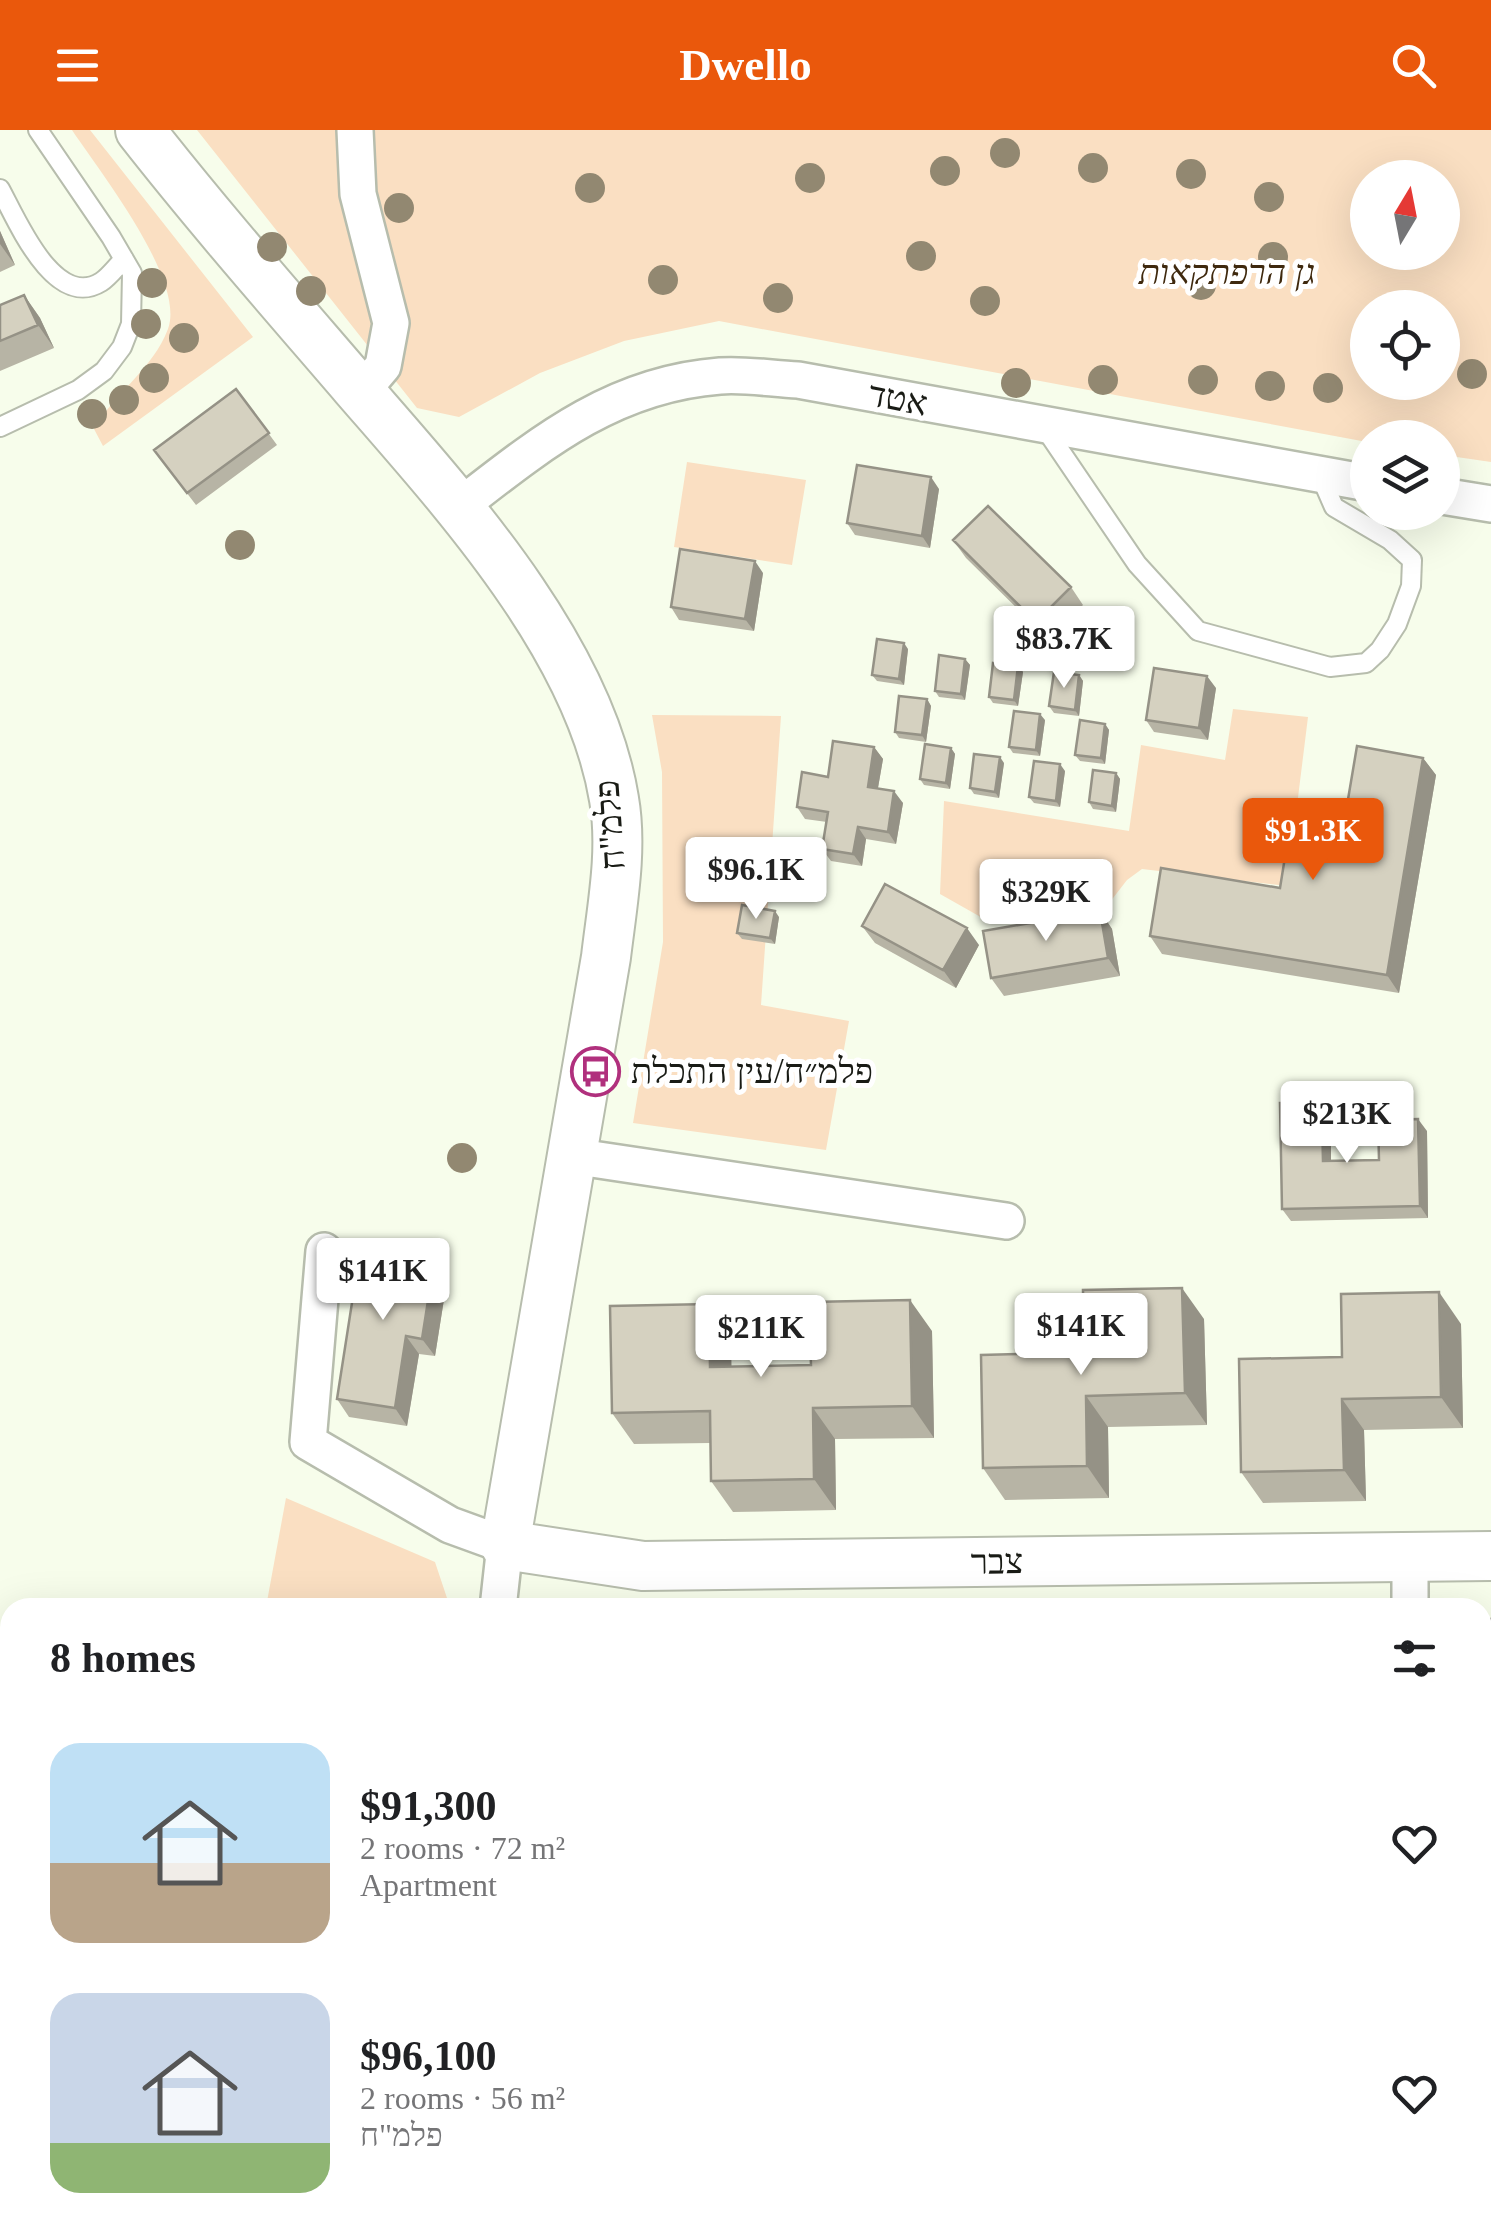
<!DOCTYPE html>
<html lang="en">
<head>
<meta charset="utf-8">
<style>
  :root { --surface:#fff; --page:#f6f6f6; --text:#202124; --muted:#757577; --accent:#ea580c }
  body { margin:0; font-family:"Times New Roman",Heebo,serif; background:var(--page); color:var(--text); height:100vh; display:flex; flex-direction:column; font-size:38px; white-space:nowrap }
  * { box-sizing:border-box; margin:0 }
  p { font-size:32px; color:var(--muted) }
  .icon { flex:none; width:55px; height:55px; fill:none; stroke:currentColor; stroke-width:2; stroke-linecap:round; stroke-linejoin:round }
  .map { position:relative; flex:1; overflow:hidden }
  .side { position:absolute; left:0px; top:1468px; width:1492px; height:642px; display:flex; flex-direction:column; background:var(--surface); border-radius:30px 30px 0 0; box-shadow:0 10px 40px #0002 }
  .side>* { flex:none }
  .needle { width:65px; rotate:10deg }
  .fabs { position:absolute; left:1350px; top:30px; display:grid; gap:20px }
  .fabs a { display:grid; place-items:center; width:110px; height:110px; border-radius:50%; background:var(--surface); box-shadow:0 10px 40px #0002; font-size:50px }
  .price { position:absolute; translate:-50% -85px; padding:0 22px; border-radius:10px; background:#fff; color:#222; font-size:32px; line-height:65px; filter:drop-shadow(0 2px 5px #0008) }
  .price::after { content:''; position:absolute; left:50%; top:60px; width:30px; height:22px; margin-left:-15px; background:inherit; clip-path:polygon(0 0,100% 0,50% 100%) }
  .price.selected { background:var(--accent); color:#fff }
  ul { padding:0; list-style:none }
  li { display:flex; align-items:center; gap:30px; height:250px; padding:0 50px }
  li span { display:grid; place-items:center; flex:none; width:280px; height:200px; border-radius:30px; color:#555 }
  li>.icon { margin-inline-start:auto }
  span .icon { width:120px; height:120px; fill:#fffc; stroke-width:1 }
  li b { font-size:42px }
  h2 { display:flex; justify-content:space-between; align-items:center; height:120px; padding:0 50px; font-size:42px }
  header { display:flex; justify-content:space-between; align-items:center; height:130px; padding:0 50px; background:var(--accent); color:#fff; font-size:45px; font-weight:600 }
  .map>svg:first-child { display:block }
</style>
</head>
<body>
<header><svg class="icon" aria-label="menu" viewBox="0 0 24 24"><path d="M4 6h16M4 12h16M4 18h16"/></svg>Dwello<svg class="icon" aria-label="search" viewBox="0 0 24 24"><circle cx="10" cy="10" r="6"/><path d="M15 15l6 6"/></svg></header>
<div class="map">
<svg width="1491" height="2109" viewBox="0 0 1491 2109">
  <rect width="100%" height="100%" fill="#f7fdeb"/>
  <path fill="#fadfc2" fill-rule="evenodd" d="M72 0H90L253 207 103 316 94 299C115 262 153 239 168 199 186 150 99 41 72 0Z
    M197 0H1491V332L1443 325 1442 308H1368L1367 312 719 191 624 211 540 243 459 287 417 278ZM1368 48H1442V122H1368ZM1368 178H1442V252H1368Z
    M687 332 806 350 792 435 674 417Z
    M1233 579 1308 587 1287 756 1142 739 1127 750 1103 781 1023 793 986 790 940 764 944 671 1129 701 1141 615 1225 630Z
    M652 585 781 586 761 875 849 891 826 1020 633 993 663 812 662 642Z
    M286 1368 435 1432 450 1477H266Z
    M842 2100H1258L1260 2109H848Z"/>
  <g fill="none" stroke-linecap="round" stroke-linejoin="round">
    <defs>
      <path id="lane" d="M0 59C16 88 54 181 101 152 109 147 117 136 124 129
        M0 297 78 260 104 241 122 217 131 194 132 143 111 107 38 0
        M1044 297 1137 434 1198 501 1330 537 1366 533 1380 520 1397 494 1411 456 1412 430 1390 410 1334 377 1320 345"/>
      <path id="street" d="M355 0 358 64 391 193 383 236 361 262
        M1442 366 1491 374
        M460 376C541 313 613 254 720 246 746 244 773 249 798 250L1368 353
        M572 1026 1006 1091
        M324 1121 308 1312 450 1395 505 1415 498 1478
        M1410 1428V1478
        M1482 1824 1491 1823
        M1482 2095 1486 2109
        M455 2109V2100"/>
      <path id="secondary" d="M140 0C209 88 282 171 355 256 453 369 589 516 614 669 623 720 612 776 606 827L505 1415 643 1436 1491 1426"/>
    </defs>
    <use href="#lane" stroke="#b7bdad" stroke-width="22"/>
    <use href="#street" stroke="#b7bdad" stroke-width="40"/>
    <use href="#secondary" stroke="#b7bdad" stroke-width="52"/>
    <use href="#lane" stroke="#fff" stroke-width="18"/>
    <use href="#street" stroke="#fff" stroke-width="35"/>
    <use href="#secondary" stroke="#fff" stroke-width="48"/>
  </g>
  <g fill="#928871">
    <circle cx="1005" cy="23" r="15"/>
    <circle cx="1093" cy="38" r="15"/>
    <circle cx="945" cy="41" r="15"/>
    <circle cx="1191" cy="44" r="15"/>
    <circle cx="810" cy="48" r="15"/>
    <circle cx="590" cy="58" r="15"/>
    <circle cx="1269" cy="67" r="15"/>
    <circle cx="399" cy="78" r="15"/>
    <circle cx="272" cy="117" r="15"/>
    <circle cx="921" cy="126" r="15"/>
    <circle cx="1273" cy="127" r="15"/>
    <circle cx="663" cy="150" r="15"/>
    <circle cx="152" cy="153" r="15"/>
    <circle cx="1201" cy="155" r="15"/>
    <circle cx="311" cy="161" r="15"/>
    <circle cx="778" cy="168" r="15"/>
    <circle cx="985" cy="171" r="15"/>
    <circle cx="146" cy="194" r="15"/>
    <circle cx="184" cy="208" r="15"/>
    <circle cx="1472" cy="244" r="15"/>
    <circle cx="154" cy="248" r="15"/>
    <circle cx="1103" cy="250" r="15"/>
    <circle cx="1203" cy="250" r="15"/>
    <circle cx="1016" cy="253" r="15"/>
    <circle cx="1270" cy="256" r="15"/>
    <circle cx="1328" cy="258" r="15"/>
    <circle cx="124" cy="270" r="15"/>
    <circle cx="92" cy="284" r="15"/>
    <circle cx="240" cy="415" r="15"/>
    <circle cx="462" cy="1028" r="15"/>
  </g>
  <path fill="#b7b4a5" d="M0 101 15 135 0 142Z
    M24 165 40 188 54 218 0 241V175Z
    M236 259 277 315 196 375 154 320Z
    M939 359 930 418 855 405 847 393Z
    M953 410 1071 457 1083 475 1049 510 966 428Z
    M763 443 754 501 679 490 671 477Z
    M908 519 904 555 877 551 872 545Z
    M965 529 970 535 965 570 939 567 935 561Z
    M1018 536 1023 542 1018 576 993 573 989 567Z
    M1079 545 1083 551 1079 586 1054 583 1049 576Z
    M1216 558 1208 610 1154 602 1146 590Z
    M927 569 931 576 926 612 899 608 895 602Z
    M1045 590 1040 626 1013 623 1009 617Z
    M1105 594 1109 600 1105 634 1080 631 1075 625Z
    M874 617 883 629 878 658 903 673 896 714 866 709 862 736 831 731 822 719 827 692 805 689 797 677 828 647Z
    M951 618 955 624 950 659 924 655 920 649Z
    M1423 628 1436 645 1399 863 1162 824 1150 806 1280 758 1342 705Z
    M1004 633 999 668 974 664 970 658Z
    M1065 641 1060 677 1034 673 1029 667Z
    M1116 643 1120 649 1116 682 1093 679 1089 672Z
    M1100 781 1112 799 1120 846 1004 866 991 848Z
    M779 787 775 814 742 809 737 803Z
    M862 796 979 815 956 858 875 813Z
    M1316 985V989H1322L1331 1001V1031L1379 1030 1427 1001 1428 1088 1291 1091 1282 1079Z
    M435 1126 448 1144 435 1226 419 1224 407 1296 349 1287 337 1269Z
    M709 1174 731 1205V1236L811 1235 932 1201 934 1308 835 1309 836 1380 733 1382 711 1351 710 1313 634 1314 612 1283Z
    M1204 1189 1207 1295 1108 1297 1109 1368 1005 1370 983 1338 1084 1222Z
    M1461 1194 1463 1298 1364 1300 1366 1371 1263 1373 1241 1342 1342 1227Z
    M1491 1489V1593L1482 1594V1511H1490Z
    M1482 1646H1491V1759H1482Z
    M1293 2100H1368L1367 2109H1348Z"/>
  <path fill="#959286" d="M0 101 15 135 0 114Z
    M24 165 40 188 54 218 38 195Z
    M931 347 939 359 930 418 922 406Z
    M755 431 763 443 754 501 745 489Z
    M904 513 908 519 904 555 899 549Z
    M965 529 970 535 965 570 961 564Z
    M1018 536 1023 542 1018 576 1014 570Z
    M1079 545 1083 551 1079 586 1075 580Z
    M1207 546 1216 558 1208 610 1199 598Z
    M927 569 931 576 926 612 922 605Z
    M1040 584 1045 590 1040 626 1036 620Z
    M1105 594 1109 600 1105 634 1101 628Z
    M874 617 883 629 876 669 868 657Z
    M951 618 955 624 950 659 946 653Z
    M1000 627 1004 633 999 668 995 662Z
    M1423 628 1436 645 1399 863 1387 845Z
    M1060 634 1065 641 1060 677 1056 671Z
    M1116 643 1120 649 1116 682 1112 676Z
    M894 661 903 673 896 714 888 702Z
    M858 697 866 709 862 736 853 724Z
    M775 781 779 787 775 814 770 808Z
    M1100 781 1112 799 1120 846 1108 828Z
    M967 798 979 815 956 858 943 840Z
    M1308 973 1316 985 1317 1001 1308 989Z
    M1322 989 1331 1001V1043L1323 1031Z
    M1418 989 1427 1001 1428 1088 1420 1076Z
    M435 1126 448 1144 435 1226 422 1209Z
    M1182 1158 1204 1189 1207 1295 1185 1263Z
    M1439 1162 1461 1194 1463 1298 1441 1267Z
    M910 1170 932 1201 934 1308 912 1276Z
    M709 1174 731 1205 732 1268 710 1237Z
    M406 1206 419 1224 407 1296 395 1278Z
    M1086 1266 1108 1297 1109 1368 1087 1336Z
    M1342 1269 1364 1300 1366 1371 1344 1340Z
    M813 1278 835 1309 836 1380 814 1349Z
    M372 2100H385V2109H372Z
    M626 2100H643L641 2109H623Z
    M1358 2100H1368L1367 2109H1365Z"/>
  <path fill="#d5d1c0" stroke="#959286" stroke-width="2.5" d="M24 165 38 195 0 211V175Z
    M236 259 269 303 187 363 154 320Z
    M857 335 931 347 922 406 847 393Z
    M988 376 1071 457 1036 492 953 410Z
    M680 419 755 431 745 489 671 477Z
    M877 509 904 513 899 549 872 545Z
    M939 525 965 529 961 564 935 561Z
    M993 533 1018 536 1014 570 989 567Z
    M1154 538 1207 546 1199 598 1146 590Z
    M1054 542 1079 545 1075 580 1049 576Z
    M899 566 927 569 922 605 895 602Z
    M1014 581 1040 584 1036 620 1009 617Z
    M1080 590 1105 594 1101 628 1075 625Z
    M833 611 874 617 868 657 894 661 888 702 858 697 853 724 822 719 828 682 797 677 802 642 828 647Z
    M925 614 951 618 946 653 920 649Z
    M1357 616 1423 628 1387 845 1150 806 1161 738 1280 758 1290 696 1342 705Z
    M974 624 1000 627 995 662 970 658Z
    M1034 631 1060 634 1056 671 1029 667Z
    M1093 640 1116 643 1112 676 1089 672Z
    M885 754 967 798 943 840 862 796Z
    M742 775 775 781 770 808 737 803Z
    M1100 781 1108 828 991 848 983 801Z
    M1280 973H1308V989H1322L1323 1031 1379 1030 1378 990 1418 989 1420 1076 1282 1079Z
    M361 1115 435 1126 422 1209 406 1206 395 1278 337 1269Z
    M1182 1158 1185 1263 1086 1266 1087 1336 983 1338 981 1225 1084 1222 1083 1160Z
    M1439 1162 1441 1267 1342 1269 1344 1340 1241 1342 1239 1229 1342 1227 1341 1164Z
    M910 1170 912 1276 813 1278 814 1349 711 1351 710 1281 612 1283 610 1176 709 1174 710 1237 811 1235 809 1172Z
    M1489 1489H1491V1581H1482V1511H1490Z
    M1482 1646H1491V1740L1482 1741Z
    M300 2100H372V2109H300Z
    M539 2100H626L623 2109H536Z"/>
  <defs>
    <symbol id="bus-ring" viewBox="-11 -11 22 22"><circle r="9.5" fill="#fff" stroke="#b0307d" stroke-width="1.5"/><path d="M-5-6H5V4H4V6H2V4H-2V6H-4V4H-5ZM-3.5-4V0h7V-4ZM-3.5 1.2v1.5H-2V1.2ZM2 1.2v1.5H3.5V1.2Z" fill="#b0307d"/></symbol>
  </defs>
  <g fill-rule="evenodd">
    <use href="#bus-ring" x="568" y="914" width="55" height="55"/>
  </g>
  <g text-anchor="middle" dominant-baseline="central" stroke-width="10" stroke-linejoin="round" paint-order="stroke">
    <g font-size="35" font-style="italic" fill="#3f290e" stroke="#fff">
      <text x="1227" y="142">גן הרפתקאות</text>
    </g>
    <g font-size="35" fill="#191b15" stroke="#fff">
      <text transform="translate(898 269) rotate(11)">אטד</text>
      <text transform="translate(610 695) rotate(-94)">פלמ"ח</text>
      <text transform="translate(997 1432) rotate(-1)">צבר</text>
    </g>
    <g font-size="35" fill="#191b15" stroke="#fff" text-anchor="start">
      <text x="631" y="941">פלמ״ח/עין התכלת</text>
    </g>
  </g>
</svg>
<div class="fabs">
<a><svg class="needle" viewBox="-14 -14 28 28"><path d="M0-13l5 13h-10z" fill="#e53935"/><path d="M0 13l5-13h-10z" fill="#757577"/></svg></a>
<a><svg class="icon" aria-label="locate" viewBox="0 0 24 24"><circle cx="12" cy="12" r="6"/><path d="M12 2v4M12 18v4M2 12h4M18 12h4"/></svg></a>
<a><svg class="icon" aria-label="layers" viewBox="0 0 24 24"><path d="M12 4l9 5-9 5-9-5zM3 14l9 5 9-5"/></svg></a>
</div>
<b class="price" style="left:1064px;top:561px">$83.7K</b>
<b class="price selected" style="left:1313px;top:753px">$91.3K</b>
<b class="price" style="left:756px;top:792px">$96.1K</b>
<b class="price" style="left:1046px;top:814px">$329K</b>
<b class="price" style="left:1347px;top:1036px">$213K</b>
<b class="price" style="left:383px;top:1193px">$141K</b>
<b class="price" style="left:1081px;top:1248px">$141K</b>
<b class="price" style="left:761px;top:1250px">$211K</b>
<section class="side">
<h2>8 homes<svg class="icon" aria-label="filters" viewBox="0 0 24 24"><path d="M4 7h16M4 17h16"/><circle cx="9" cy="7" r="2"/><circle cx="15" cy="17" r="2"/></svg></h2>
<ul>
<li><span style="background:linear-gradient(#bfe0f5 60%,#b9a48a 0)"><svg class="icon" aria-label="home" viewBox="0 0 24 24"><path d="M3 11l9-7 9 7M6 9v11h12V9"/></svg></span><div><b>$91,300</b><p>2 rooms · 72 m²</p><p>Apartment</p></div><svg class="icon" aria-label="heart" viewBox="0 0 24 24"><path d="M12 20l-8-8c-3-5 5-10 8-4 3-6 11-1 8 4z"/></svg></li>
<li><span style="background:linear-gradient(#c9d6e8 75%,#8fb573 0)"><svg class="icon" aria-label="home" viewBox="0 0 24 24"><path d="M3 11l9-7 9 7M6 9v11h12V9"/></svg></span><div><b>$96,100</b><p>2 rooms · 56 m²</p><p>פלמ&quot;ח</p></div><svg class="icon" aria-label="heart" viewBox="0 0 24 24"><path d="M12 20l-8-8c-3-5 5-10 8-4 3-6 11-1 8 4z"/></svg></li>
</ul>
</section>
</div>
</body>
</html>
